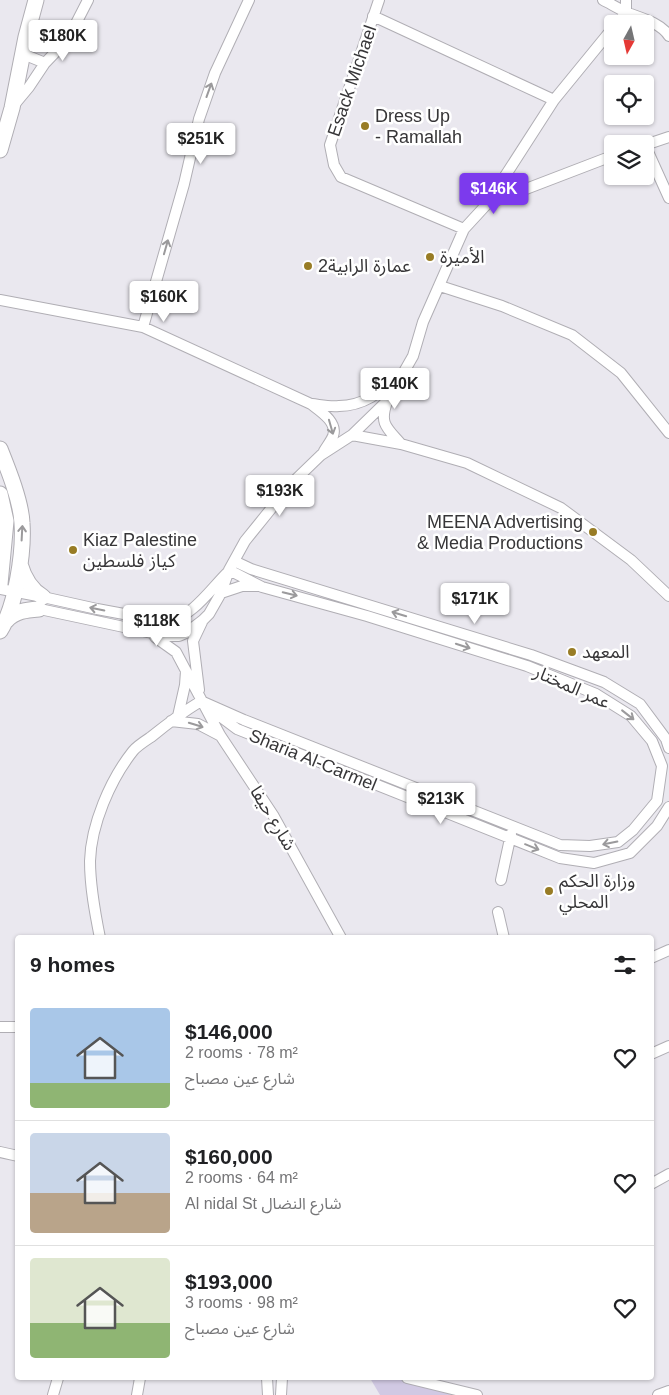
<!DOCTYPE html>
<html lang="en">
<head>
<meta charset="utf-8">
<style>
  :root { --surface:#fff; --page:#f6f6f6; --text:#202124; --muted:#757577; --line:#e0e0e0; --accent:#7c3aed }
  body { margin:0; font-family:Helvetica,"Noto Sans Arabic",sans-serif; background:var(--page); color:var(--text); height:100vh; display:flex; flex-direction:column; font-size:19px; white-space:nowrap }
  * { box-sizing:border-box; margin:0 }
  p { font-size:16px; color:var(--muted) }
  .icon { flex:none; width:28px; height:28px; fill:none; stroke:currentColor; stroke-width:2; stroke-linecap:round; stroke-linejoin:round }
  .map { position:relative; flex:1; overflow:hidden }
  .side { position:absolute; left:15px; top:935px; width:639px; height:445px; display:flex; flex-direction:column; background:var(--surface); border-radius:5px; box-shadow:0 1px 4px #0004 }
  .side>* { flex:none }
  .needle { width:32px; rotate:188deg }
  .controls { position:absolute; left:604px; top:15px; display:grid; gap:10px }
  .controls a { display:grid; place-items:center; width:50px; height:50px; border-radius:5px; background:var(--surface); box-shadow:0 1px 4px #0004; font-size:25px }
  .price { position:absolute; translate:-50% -42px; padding:0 11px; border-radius:5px; background:#fff; color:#222; font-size:16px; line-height:32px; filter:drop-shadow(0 1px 2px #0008) }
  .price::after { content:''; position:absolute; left:50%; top:30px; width:15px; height:11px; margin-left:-8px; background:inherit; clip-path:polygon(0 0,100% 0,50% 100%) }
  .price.selected { background:var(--accent); color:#fff }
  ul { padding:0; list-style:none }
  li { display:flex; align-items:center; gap:15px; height:125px; padding:0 15px }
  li+li { border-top:1px solid var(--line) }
  li span { display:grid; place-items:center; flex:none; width:140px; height:100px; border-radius:5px; color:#555 }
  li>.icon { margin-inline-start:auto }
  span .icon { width:60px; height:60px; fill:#fffc; stroke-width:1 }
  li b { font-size:21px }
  h2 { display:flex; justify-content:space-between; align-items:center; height:60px; padding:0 15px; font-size:21px }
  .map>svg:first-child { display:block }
</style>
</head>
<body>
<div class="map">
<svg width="669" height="1395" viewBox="0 0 669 1395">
  <rect width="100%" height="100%" fill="#eae8ef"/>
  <path fill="#d1c9e3" d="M370 1378H404L473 1395H380Z"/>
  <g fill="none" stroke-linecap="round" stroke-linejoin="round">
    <defs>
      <path id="minor" d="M379 0 330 145 334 165 341 177 464 229
        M603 0C611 4 619 9 628 13 641 18 661 23 669 36
        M373 16 554 100
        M617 24 626 12V0
        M23 54 45 63
        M14 105 29 87 45 63 68 39 88 0
        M645 145 669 198
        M645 145 669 137
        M487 204 554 100 612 29
        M440 286 502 306 572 335 621 373 669 433
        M0 300 143 327 311 404C320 411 338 422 333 436 331 441 327 446 324 451
        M143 327 184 184 199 119 215 73 249 0
        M387 402C379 424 387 428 401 444
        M312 404C321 405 330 407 339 406 361 406 384 393 395 374
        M352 435 401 444 467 463 561 508 631 560 669 596
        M234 561 251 569 531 655 604 682 640 704 666 739 669 748
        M0 589 43 597 97 609 167 622C192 617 210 590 227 573
        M221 593 242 586H256
        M35 608 166 636H179L186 633 203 620 209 614 221 593 229 570 245 541 266 515 291 484 321 455 352 435 388 400 413 356 423 322 464 229 487 204 612 156
        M155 637 176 652 220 735 273 815 341 938
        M199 690 193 641 202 622
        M201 701 244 720 560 845 590 846 618 842 633 830 657 801 662 766 652 741 631 716 596 694 527 666 367 616 262 587 229 570
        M213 711 237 729 560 858 594 863 630 853 657 826 669 807
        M178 716 185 685 186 671
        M171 721 198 724 219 735
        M501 880 511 834
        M498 912 504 938
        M100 938C95 913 90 887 90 861 91 825 110 780 133 751 137 746 145 741 151 737 167 724 183 712 201 701
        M651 958 669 950
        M0 1027H18
        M651 1054 669 1046
        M0 1152 18 1156
        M651 1184 669 1174
        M267 1378 268 1395
        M407 1378 477 1395
        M53 1395 58 1378
        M137 1395 140 1378
        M281 1395 282 1378
        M658 1395 669 1391"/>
      <path id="secondary" d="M0 150 12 108 26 37 36 0
        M0 449C8 469 21 501 22 523 24 552 16 606 0 631
        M0 494 6 521 0 584
        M20 564C24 578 30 589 43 597
        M6 621C15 611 26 610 39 609"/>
    </defs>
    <use href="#minor" stroke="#b0aeb4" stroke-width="12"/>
    <use href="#secondary" stroke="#b0aeb4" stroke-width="17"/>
    <use href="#minor" stroke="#fff" stroke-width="10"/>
    <use href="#secondary" stroke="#fff" stroke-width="15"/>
  </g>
  <defs><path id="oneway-shaft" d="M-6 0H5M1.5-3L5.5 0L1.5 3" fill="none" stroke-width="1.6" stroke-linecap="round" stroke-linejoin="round" transform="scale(1.25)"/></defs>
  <g stroke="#9b9a9c">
    <use href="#oneway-shaft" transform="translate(209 90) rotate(-70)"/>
    <use href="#oneway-shaft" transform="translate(166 247) rotate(-74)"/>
    <use href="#oneway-shaft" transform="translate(331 427) rotate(74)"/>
    <use href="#oneway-shaft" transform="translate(22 533) rotate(-87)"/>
    <use href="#oneway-shaft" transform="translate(290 594) rotate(14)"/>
    <use href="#oneway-shaft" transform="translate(97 609) rotate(-168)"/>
    <use href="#oneway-shaft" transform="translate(399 614) rotate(-163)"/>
    <use href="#oneway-shaft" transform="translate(463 646) rotate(18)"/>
    <use href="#oneway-shaft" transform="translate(628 715) rotate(38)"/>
    <use href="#oneway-shaft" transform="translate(196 725) rotate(17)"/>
    <use href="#oneway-shaft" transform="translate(610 843) rotate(169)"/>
    <use href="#oneway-shaft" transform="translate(532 847) rotate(22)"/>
  </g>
  <g fill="#987c25" stroke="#fff" stroke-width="2">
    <circle cx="365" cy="126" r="5"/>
    <circle cx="430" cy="257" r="5"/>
    <circle cx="308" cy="266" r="5"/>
    <circle cx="593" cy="532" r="5"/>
    <circle cx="73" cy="550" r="5"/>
    <circle cx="572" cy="652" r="5"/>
    <circle cx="549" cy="891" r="5"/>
  </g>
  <g text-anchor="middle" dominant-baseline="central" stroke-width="5" stroke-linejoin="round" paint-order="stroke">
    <g font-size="18" fill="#373638" stroke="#fff">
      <text transform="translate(352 81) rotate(-71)">Esack Michael</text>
      <text transform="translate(572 687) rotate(24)">عمر المختار</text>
      <text transform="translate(313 760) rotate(22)">Sharia Al-Carmel</text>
      <text transform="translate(273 818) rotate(59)">شارع حيفا</text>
    </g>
    <g font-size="18" fill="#373638" stroke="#fff" text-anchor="start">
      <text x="375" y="116">Dress Up<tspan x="375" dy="21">- Ramallah</tspan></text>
      <text x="440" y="257">الأميرة</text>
      <text x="318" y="266">عمارة الرابية2</text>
      <text x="583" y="522" text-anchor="end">MEENA Advertising<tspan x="583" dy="21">&amp; Media Productions</tspan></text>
      <text x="83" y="540">Kiaz Palestine<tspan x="83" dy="21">كياز فلسطين</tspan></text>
      <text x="582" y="652">المعهد</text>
      <text x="559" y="881">وزارة الحكم<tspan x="559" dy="21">المحلي</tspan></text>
    </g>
  </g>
</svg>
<div class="controls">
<a><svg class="needle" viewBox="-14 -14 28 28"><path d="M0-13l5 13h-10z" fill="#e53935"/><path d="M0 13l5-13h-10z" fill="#757577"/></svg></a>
<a><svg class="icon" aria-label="locate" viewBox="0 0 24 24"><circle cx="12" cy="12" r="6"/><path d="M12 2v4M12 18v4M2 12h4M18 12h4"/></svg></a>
<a><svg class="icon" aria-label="layers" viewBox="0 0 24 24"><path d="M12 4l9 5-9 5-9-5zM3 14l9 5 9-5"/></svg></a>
</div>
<b class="price" style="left:63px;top:62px">$180K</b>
<b class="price" style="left:201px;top:165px">$251K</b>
<b class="price selected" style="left:494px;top:215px">$146K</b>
<b class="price" style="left:164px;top:323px">$160K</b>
<b class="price" style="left:395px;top:410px">$140K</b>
<b class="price" style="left:280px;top:517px">$193K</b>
<b class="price" style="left:475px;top:625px">$171K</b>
<b class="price" style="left:157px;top:647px">$118K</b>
<b class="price" style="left:441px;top:825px">$213K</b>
<section class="side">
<h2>9 homes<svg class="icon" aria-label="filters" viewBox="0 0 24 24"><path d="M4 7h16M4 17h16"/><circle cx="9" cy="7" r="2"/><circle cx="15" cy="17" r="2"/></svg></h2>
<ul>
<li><span style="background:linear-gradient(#a9c7e8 75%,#8fb573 0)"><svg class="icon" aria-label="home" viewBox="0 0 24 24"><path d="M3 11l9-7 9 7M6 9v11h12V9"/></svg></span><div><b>$146,000</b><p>2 rooms · 78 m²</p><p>شارع عين مصباح</p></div><svg class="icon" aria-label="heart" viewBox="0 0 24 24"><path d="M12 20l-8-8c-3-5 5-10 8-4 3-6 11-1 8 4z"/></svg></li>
<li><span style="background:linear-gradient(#c9d6e8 60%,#b9a48a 0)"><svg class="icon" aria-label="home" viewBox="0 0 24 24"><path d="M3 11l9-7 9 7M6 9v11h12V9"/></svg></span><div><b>$160,000</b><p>2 rooms · 64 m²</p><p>Al nidal St شارع النضال</p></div><svg class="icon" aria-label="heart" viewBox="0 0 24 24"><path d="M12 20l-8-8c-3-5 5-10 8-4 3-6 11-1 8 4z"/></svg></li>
<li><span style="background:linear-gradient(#dfe7d0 65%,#8fb573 0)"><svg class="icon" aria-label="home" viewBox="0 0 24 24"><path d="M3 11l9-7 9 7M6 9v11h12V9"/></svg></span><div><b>$193,000</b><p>3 rooms · 98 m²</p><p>شارع عين مصباح</p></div><svg class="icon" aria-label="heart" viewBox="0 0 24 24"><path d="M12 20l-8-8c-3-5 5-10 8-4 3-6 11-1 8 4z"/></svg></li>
</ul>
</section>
</div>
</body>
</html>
